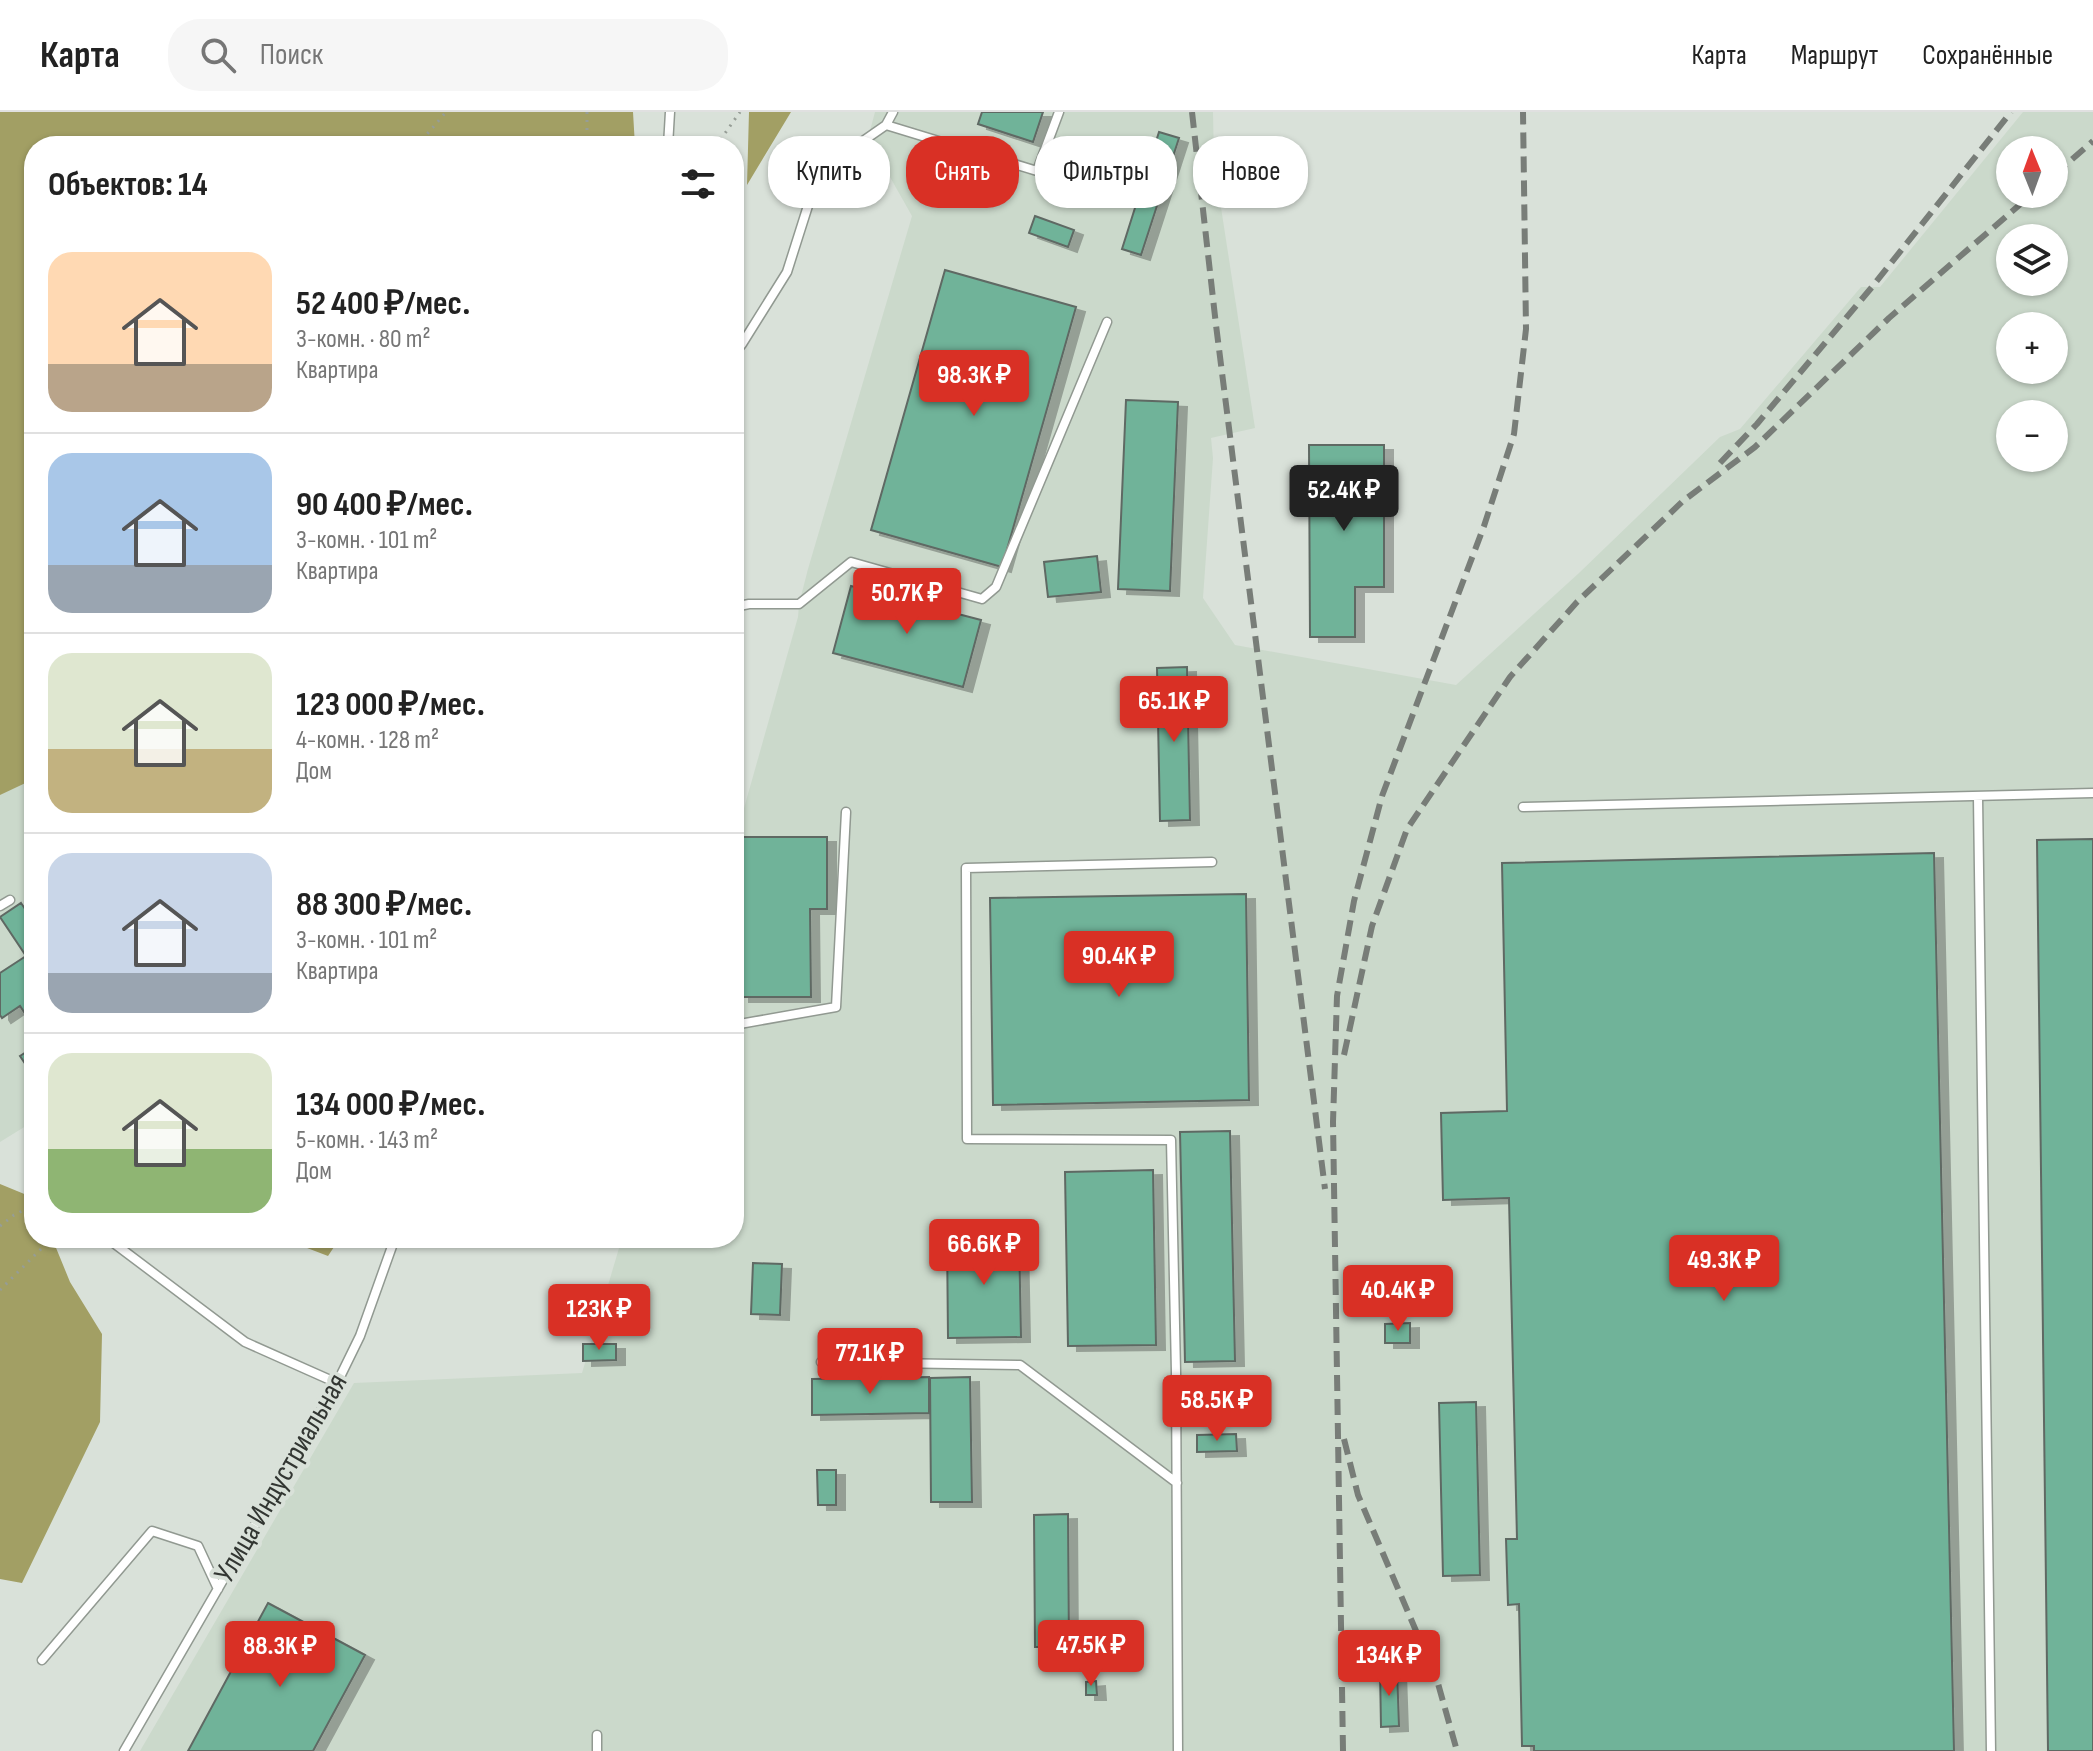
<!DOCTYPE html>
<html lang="ru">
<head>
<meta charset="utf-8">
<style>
  :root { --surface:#fff; --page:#f6f6f6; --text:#222; --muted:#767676; --line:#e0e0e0; --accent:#d93025 }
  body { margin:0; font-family:"Sofia Sans Condensed",sans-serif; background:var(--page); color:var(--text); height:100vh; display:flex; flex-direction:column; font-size:30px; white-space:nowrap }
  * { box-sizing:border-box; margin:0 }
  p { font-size:26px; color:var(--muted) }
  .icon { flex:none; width:44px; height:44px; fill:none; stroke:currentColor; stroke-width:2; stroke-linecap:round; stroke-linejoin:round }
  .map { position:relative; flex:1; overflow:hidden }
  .panel { position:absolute; left:24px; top:24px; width:720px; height:1112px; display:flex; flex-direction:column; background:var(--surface); border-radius:32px; box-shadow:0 2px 6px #0004 }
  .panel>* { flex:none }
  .top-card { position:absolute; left:768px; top:24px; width:760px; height:72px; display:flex; gap:16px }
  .needle { width:52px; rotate:359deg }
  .controls { position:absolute; left:1996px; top:24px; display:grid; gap:16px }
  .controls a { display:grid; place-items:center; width:72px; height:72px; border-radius:50%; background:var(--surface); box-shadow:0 2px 6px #0004; font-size:40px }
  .price { position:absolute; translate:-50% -68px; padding:0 18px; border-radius:8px; background:var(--accent); color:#fff; font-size:26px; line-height:52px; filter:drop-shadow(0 2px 4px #0008) }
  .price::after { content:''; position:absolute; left:50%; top:48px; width:24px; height:18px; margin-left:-12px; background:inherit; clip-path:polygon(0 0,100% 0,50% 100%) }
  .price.on { background:#222; color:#fff }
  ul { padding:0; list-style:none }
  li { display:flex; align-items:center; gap:24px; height:200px; padding:0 24px }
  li+li { border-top:2px solid var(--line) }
  li span { display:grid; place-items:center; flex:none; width:224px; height:160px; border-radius:24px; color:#555 }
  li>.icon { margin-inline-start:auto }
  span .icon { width:96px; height:96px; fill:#fffc; stroke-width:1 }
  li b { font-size:34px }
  h2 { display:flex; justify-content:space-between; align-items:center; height:96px; padding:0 24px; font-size:34px }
  .tag { padding:0 28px; border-radius:32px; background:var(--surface); box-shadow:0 2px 6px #0004; font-size:28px; line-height:72px }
  .tag.on { background:var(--accent); color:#fff }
  header { display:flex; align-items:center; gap:48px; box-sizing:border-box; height:112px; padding:0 40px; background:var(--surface); border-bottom:2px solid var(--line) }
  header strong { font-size:38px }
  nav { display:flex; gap:44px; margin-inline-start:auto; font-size:28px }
  .search { width:560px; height:72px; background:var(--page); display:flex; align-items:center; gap:20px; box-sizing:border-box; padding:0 28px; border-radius:32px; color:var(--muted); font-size:30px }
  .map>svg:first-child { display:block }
</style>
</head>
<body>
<header>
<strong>Карта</strong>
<div class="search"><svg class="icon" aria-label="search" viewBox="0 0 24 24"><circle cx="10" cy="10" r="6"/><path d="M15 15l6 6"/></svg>Поиск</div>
<nav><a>Карта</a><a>Маршрут</a><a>Сохранённые</a></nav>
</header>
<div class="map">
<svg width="2093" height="1639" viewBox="0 0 2093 1639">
  <defs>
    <filter id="shadow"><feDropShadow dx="9" dy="5" stdDeviation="0" flood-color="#0004"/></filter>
  </defs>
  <rect width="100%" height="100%" fill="#d9e1d9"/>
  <path fill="#cbd9cb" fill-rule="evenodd" d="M875 0H1213L1214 50 1255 316 1211 326 1213 346 1203 486 1235 533 1456 573 1579 461 1720 325 1740 317 1861 175H1880L2023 0H2093V1639H140L354 1271 582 1261 622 1126H734V714H739L798 505 799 492 808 457 912 104 868 26ZM2010 38H2054V82H2010ZM2010 126H2054V170H2010ZM2010 214H2054V258H2010ZM2010 302H2054V346H2010Z
    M0 615 34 623V1009L0 1030Z"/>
  <path fill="#a29f64" d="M0 0H633L635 34H34V667L0 683Z
    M749 0H791L747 73Z
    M0 1072 34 1086V1126H52L70 1170 102 1222 100 1310 22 1471 0 1467Z
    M281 1126H340L328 1144Z"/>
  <path fill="#70b399" stroke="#5f6964" stroke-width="2" filter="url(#shadow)" d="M982 0H1043L1033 30 978 12Z
    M1159 20 1179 26 1141 143 1122 137Z
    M1035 104 1074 118 1068 135 1029 121Z
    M945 158 1076 195 1002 455 871 418Z
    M1126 288 1178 290 1170 479 1118 477Z
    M1309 333H1384V475H1355V525H1310Z
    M1097 444 1101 480 1048 485 1044 450Z
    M851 474 981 508 963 575 833 541Z
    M1187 555 1190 708 1160 709 1157 556Z
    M738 725H827V797H810L811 885H740Z
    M2093 727V1639H2048L2037 728Z
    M1934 741 1954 1639H1534V1634H1522L1519 1492 1508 1493 1506 1427H1517L1509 1086 1443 1088 1441 1001 1507 999 1502 751Z
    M1246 782 1249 988 993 993 990 786Z
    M21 791 34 810V885L29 888 34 896V915L20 894 2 906 0 903V861L26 844 0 805Z
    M34 935V965L20 944Z
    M1230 1019 1235 1249 1185 1250 1180 1020Z
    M1153 1058 1156 1233 1068 1234 1065 1060Z
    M1019 1123 1021 1225 948 1226 947 1124Z
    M753 1151 782 1152 780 1203 751 1202Z
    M1410 1211V1231H1385V1212Z
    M583 1232H616V1248L583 1249Z
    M929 1265V1301L812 1303V1267Z
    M970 1265 972 1390H931L930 1266Z
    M1476 1290 1480 1463 1443 1464 1439 1291Z
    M1236 1322 1237 1339 1197 1340V1323Z
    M817 1358H836V1393H818Z
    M1068 1402 1069 1535H1035L1034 1403Z
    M268 1491 365 1543 313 1639H188Z
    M1380 1557H1397L1399 1614 1381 1615Z
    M1096 1569 1097 1583H1086V1570Z"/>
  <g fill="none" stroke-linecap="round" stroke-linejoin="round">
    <defs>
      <path id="service" d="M886 13 893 0
        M668 34 670 0
        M734 242 742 232 787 160 813 78 853 36 886 13 1037 59 1059 0
        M734 495 749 492H799L851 450 982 487 996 475 1107 210
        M1978 685 1991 1639
        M1523 695 2093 681
        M0 794 10 788
        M734 913 836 895 846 700
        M107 1126 245 1230 337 1271
        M821 1250 1020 1253 1177 1371
        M42 1548 152 1419 198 1434 218 1477
        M597 1623V1639
        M124 1639 337 1271 360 1224 395 1126
        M1178 1639 1176 1260 1171 1028 967 1027 966 756 1212 750"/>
    </defs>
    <use href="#service" stroke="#919991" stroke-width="11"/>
    <path stroke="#969d96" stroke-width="3" stroke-dasharray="2 6" stroke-linecap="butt" d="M417 34 446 0
      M587 34V0
      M716 34 740 0
      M0 1114 14 1103 34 1093
      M0 1178 52 1126"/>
    <use href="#service" stroke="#fff" stroke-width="8"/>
    <path stroke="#787d78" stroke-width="6" stroke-dasharray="16 8" stroke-linecap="butt" d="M1192 0 1216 213 1325 1077
      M2054 63 2093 29
      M1720 351 1757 312 1872 175 2011 0
      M1344 943 1372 814 1407 717 1510 565 1577 490 1683 389 1755 335 1889 206 2032 82
      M1344 1327 1358 1383 1437 1568 1457 1639
      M1343 1639 1333 1010 1337 884 1354 789 1382 684 1484 414 1514 322 1526 217 1523 0"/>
  </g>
  <g text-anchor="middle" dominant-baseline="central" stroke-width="8" stroke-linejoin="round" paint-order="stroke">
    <g font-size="30" fill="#323632" stroke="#d9e1d9">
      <text transform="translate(281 1366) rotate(-60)">Улица Индустриальная</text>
    </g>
  </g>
</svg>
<div class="controls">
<a><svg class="needle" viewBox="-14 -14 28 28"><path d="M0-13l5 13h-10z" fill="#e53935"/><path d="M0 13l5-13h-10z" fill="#767676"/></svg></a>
<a><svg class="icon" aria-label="layers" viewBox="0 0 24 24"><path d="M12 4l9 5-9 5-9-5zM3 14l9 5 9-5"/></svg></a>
<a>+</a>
<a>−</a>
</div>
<b class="price" style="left:974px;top:306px">98.3K ₽</b>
<b class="price on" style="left:1344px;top:421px">52.4K ₽</b>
<b class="price" style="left:907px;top:524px">50.7K ₽</b>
<b class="price" style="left:1174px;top:632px">65.1K ₽</b>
<b class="price" style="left:1119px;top:887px">90.4K ₽</b>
<b class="price" style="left:984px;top:1175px">66.6K ₽</b>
<b class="price" style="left:1724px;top:1191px">49.3K ₽</b>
<b class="price" style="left:1398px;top:1221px">40.4K ₽</b>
<b class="price" style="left:599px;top:1240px">123K ₽</b>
<b class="price" style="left:870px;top:1284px">77.1K ₽</b>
<b class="price" style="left:1217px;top:1331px">58.5K ₽</b>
<b class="price" style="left:1091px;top:1576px">47.5K ₽</b>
<b class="price" style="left:280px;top:1577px">88.3K ₽</b>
<b class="price" style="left:1389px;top:1586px">134K ₽</b>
<div class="top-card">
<a class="tag">Купить</a>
<a class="tag on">Снять</a>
<a class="tag">Фильтры</a>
<a class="tag">Новое</a>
</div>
<section class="panel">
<h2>Объектов: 14<svg class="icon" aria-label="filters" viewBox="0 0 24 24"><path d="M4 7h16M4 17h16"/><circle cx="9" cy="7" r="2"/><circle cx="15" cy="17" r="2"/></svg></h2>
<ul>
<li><span style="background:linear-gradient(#ffd9b3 70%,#b9a48a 0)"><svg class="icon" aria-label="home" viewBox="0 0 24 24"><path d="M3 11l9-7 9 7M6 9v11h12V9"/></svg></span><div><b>52 400 ₽/мес.</b><p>3-комн. · 80 m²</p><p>Квартира</p></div></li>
<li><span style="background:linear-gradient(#a9c7e8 70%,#9aa5b1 0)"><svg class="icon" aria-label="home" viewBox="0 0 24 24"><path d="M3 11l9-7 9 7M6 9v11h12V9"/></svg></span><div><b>90 400 ₽/мес.</b><p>3-комн. · 101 m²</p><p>Квартира</p></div></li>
<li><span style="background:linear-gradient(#dfe7d0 60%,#c2b280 0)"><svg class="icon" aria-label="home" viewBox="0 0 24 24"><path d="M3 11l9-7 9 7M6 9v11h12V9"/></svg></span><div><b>123 000 ₽/мес.</b><p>4-комн. · 128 m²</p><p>Дом</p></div></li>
<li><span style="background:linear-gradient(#c9d6e8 75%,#9aa5b1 0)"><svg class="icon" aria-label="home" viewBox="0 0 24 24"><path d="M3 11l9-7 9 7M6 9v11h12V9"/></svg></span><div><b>88 300 ₽/мес.</b><p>3-комн. · 101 m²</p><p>Квартира</p></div></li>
<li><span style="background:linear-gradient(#dfe7d0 60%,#8fb573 0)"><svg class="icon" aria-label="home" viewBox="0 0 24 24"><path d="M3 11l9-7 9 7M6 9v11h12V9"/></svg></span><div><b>134 000 ₽/мес.</b><p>5-комн. · 143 m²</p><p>Дом</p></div></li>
</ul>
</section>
</div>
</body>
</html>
